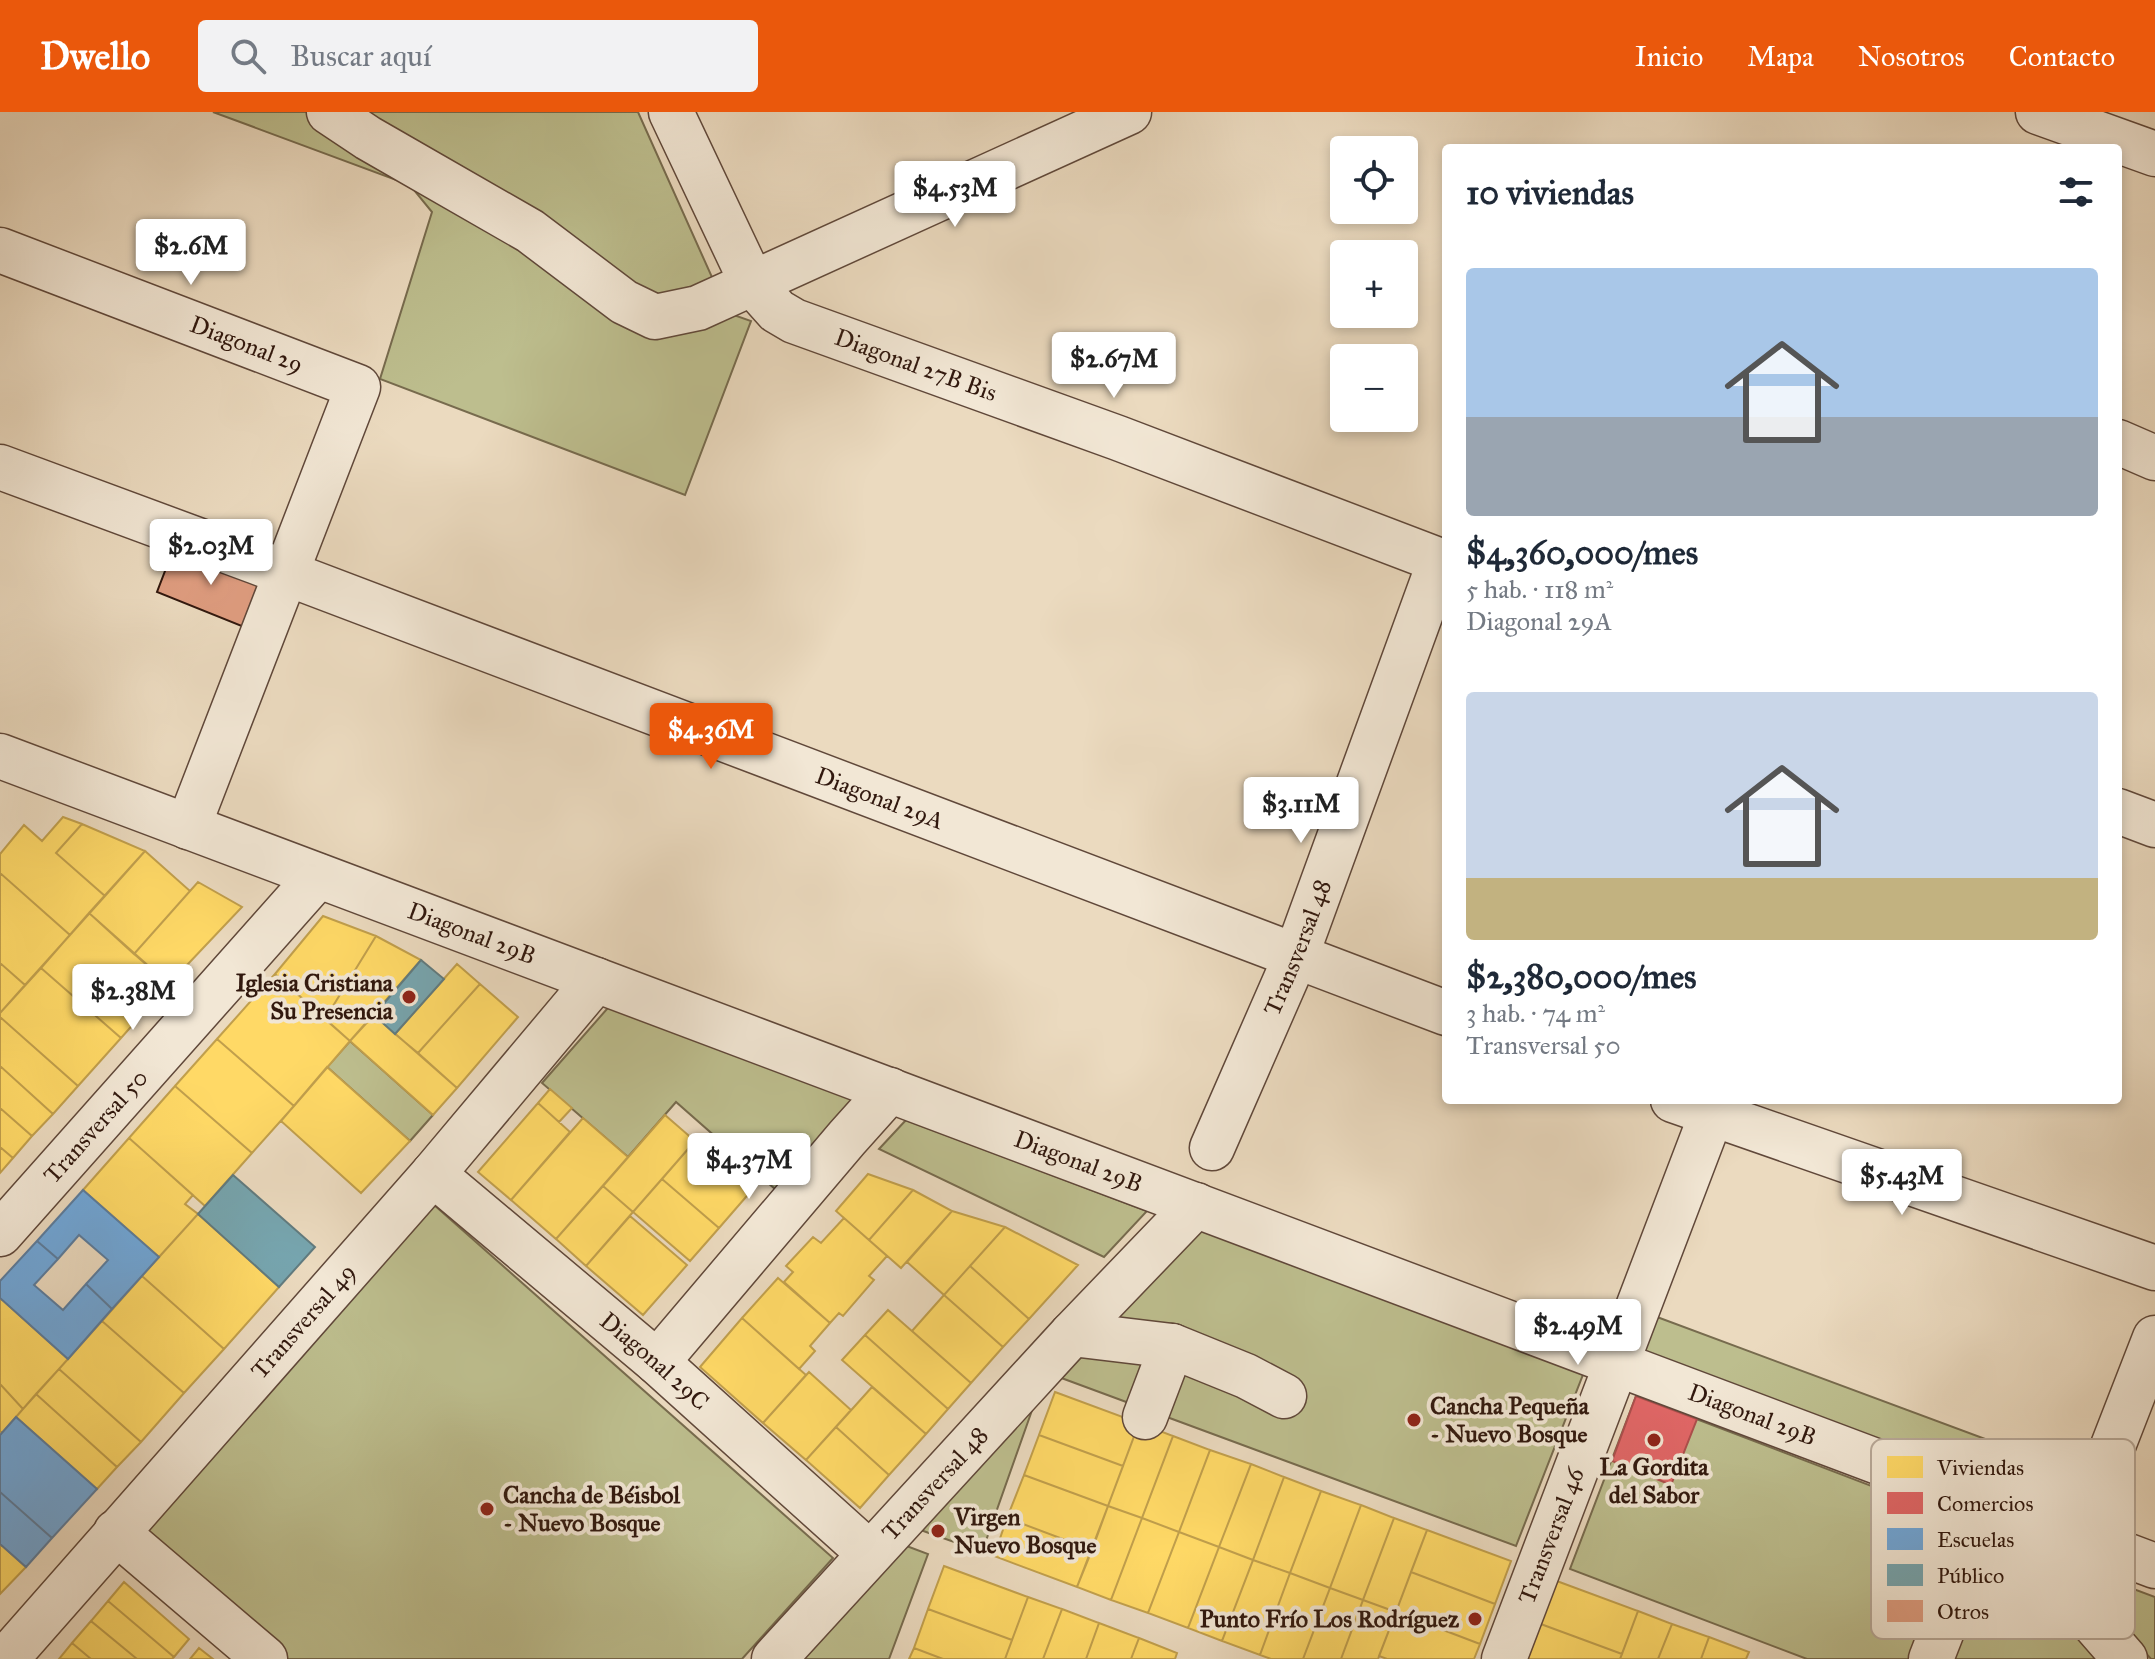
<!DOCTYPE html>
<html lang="es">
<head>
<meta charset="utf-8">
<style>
  :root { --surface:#fff; --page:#f2f2f3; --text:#1f2937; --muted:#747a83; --accent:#ea580c }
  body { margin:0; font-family:"IM FELL Great Primer",serif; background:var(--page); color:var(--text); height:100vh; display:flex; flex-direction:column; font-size:30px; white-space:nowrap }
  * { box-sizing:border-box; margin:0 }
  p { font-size:26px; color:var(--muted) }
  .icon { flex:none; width:44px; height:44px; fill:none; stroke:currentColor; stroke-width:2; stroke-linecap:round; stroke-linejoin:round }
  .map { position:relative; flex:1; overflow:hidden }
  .panel { position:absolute; left:1442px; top:32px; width:680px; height:960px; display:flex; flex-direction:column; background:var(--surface); border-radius:8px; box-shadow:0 4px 12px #0003 }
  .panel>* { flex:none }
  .buttons { position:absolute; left:1330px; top:24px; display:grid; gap:16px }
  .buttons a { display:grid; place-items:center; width:88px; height:88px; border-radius:8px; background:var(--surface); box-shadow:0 4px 12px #0003; font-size:40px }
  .price { position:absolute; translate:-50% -68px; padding:0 18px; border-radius:8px; background:#fff; color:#222; font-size:26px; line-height:52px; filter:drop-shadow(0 2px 4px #0008) }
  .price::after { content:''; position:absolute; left:50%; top:48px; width:24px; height:18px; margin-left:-12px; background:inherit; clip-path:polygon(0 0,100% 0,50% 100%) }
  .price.on { background:var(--accent); color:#fff }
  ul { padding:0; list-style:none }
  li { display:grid; align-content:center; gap:16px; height:424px; padding:0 24px }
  li span { display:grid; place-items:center; height:248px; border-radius:8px; color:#555 }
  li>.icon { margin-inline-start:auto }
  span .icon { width:144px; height:144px; fill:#fffc; stroke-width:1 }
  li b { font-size:34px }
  h2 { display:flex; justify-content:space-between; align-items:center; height:96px; padding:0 24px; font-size:34px }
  header { display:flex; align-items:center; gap:48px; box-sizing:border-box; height:112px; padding:0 40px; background:var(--accent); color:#fff }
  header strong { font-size:38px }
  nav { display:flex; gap:44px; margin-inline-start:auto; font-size:28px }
  .search { width:560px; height:72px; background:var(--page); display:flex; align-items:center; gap:20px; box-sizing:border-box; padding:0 28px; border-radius:8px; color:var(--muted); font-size:30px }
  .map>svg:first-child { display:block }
</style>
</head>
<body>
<header>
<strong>Dwello</strong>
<div class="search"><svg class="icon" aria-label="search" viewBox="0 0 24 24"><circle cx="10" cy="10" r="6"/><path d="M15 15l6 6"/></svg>Buscar aquí</div>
<nav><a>Inicio</a><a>Mapa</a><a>Nosotros</a><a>Contacto</a></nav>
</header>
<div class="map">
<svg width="2155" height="1547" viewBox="0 0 2155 1547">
  <rect width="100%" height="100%" fill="#ebdabf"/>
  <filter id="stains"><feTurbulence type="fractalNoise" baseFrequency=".0025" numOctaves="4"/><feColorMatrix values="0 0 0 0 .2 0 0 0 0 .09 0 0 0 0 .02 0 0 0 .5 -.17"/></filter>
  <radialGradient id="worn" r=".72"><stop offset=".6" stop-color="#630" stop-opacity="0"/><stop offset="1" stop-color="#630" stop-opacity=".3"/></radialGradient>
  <path fill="#bdbe8e" stroke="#776b4e" stroke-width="2" d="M213 0H638L728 201 751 209 685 383 380 267 432 100 410 73Z
    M614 889 858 982 775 1077 676 990 628 1045 542 971Z
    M350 929 433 1003 410 1029 327 955Z
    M906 1008 1147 1099 1104 1145 879 1037Z
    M433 1092 833 1446 742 1547H286L141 1419Z
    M1195 1112 1584 1260 1516 1434 1056 1264Z
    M1649 1202 2082 1363 2067 1397 2055 1399 1655 1253 1639 1236Z
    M1636 1284 1971 1412 1919 1547H1807L1570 1457Z
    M1036 1287 982 1440 915 1416Z
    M1997 1426 2101 1547H1950Z
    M896 1430 928 1442 889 1547H803Z
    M2067 1452 2155 1485V1547H2151Z"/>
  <path fill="#ffd966" stroke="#c19f4c" stroke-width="2" d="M63 705 82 712 56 741 105 784 70 823 0 761V742L24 713 42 729Z
    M82 712 145 739 105 784 56 741Z
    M145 739 190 779 134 842 89 801Z
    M0 761 70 823 25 873 0 851Z
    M198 770 242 795 169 872 134 842Z
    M89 801 169 872 121 926 41 856Z
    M323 804 376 824 325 907 275 862Z
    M376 824 421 848 350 929 325 907Z
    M0 851 25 873 0 901Z
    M457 852 480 872 418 941 395 922Z
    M41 856 121 926 78 974 0 905V901Z
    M275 862 350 929 294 994 217 927Z
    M480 872 518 905 457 976 418 941Z
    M374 903 457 976 433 1003 350 929Z
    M0 905 78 974 53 1002 0 954Z
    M217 927 294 994 252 1041 175 974Z
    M0 954 53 1002 32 1024 0 996Z
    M327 955 410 1029 361 1081 281 1009Z
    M175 974 252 1041 205 1094 129 1026Z
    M550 977 572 996 559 1010 538 991Z
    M538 991 570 1020 511 1088 478 1060Z
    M0 996 32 1024 13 1046 0 1035Z
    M665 1003 695 1029 633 1100 603 1074Z
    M583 1006 628 1045 556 1127 511 1088Z
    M129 1026 193 1083 185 1092 198 1102 159 1145 83 1078Z
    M695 1029 752 1078 719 1116 662 1067Z
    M0 1035 13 1046 0 1061Z
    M868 1062 913 1078 869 1128 836 1099Z
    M662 1067 719 1116 690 1149 633 1100Z
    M603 1074 633 1100 586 1154 556 1127Z
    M913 1078 952 1099 901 1156 869 1128Z
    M952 1099 1005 1115 944 1183 907 1150Z
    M198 1102 279 1175 224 1237 142 1164Z
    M630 1104 687 1153 643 1203 586 1154Z
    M844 1106 887 1144 869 1164 874 1168 843 1204 839 1201 830 1211 784 1170 793 1160 786 1154 813 1125 821 1131Z
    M1005 1115 1078 1153 1029 1207 970 1154Z
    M970 1154 1029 1207 1003 1235 944 1183Z
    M142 1164 224 1237 184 1281 102 1209Z
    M778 1166 830 1211 810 1234 815 1239 799 1257 742 1206Z
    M944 1183 1003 1235 971 1271 912 1219Z
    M0 1186 68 1247 23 1297 0 1272Z
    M888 1198 971 1271 948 1297 865 1223Z
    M742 1206 806 1263 763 1311 700 1255Z
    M102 1209 184 1281 141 1330 59 1257Z
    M865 1223 948 1297 926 1322 842 1248Z
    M59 1257 141 1330 117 1355 36 1282Z
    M809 1260 851 1298 806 1348 763 1311Z
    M0 1272 23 1297 2 1321 0 1319Z
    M872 1275 926 1322 889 1363 836 1315Z
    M1055 1280 1139 1311 1123 1354 1039 1323Z
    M36 1282 117 1355 97 1377 16 1305Z
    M1139 1311 1173 1324 1142 1406 1108 1394Z
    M836 1315 889 1363 860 1396 806 1348Z
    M1039 1323 1123 1354 1108 1394 1024 1363Z
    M1173 1324 1210 1338 1179 1420 1142 1406Z
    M1210 1338 1251 1352 1219 1435 1179 1420Z
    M1251 1352 1284 1365 1253 1448 1219 1435Z
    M1024 1363 1108 1394 1092 1438 1007 1406Z
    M1284 1365 1321 1379 1290 1461 1253 1448Z
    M1321 1379 1361 1393 1330 1476 1290 1461Z
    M1361 1393 1394 1406 1363 1488 1330 1476Z
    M1108 1394 1142 1406 1111 1488 1077 1475Z
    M1007 1406 1092 1438 1077 1475 994 1444Z
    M1142 1406 1179 1420 1148 1501 1111 1488Z
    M1394 1406 1427 1418 1396 1500 1363 1488Z
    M1427 1418 1511 1449 1495 1492 1411 1460Z
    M1179 1420 1219 1435 1188 1516 1148 1501Z
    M0 1432 26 1455 0 1482Z
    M1219 1435 1253 1448 1222 1529 1188 1516Z
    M1253 1448 1290 1461 1260 1543 1222 1529Z
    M944 1454 1028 1485 1012 1528 928 1497Z
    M1411 1460 1495 1492 1480 1532 1396 1500Z
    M1290 1461 1330 1476 1303 1547H1271L1260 1543Z
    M1554 1468 1638 1499 1622 1542 1538 1511Z
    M124 1470 189 1527 174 1545 108 1489Z
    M1330 1476 1363 1488 1341 1547H1303Z
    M1028 1485 1062 1497 1043 1547H1005Z
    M1363 1488 1396 1500 1378 1547H1341Z
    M108 1489 174 1545 172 1547H137L91 1509Z
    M928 1497 1012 1528 1005 1547H943L914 1536Z
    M1062 1497 1099 1511 1086 1547H1043Z
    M1638 1499 1672 1512 1658 1547H1620Z
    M1396 1500 1480 1532 1474 1547H1387L1379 1544Z
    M91 1509 137 1547H91L72 1531Z
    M1099 1511 1139 1526 1131 1547H1086Z
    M1538 1511 1622 1542 1620 1547H1524Z
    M1672 1512 1709 1525 1701 1547H1658Z
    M1709 1525 1749 1540 1746 1547H1701Z
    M1139 1526 1177 1541 1175 1547H1131Z
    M72 1531 91 1547H59Z
    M199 1536 213 1547H190Z
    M914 1536 943 1547H909Z"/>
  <path fill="#e06666" stroke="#ac4f4c" stroke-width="2" d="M1636 1284 1697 1307 1671 1373 1612 1349Z"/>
  <path fill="#6fa8dc" stroke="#5c7d9e" stroke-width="2" d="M83 1078 159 1145 112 1197 86 1172 108 1148 79 1123 58 1147 37 1129Z
    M37 1129 58 1147 34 1173 63 1198 86 1172 112 1197 68 1247 0 1186V1169Z
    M16 1305 97 1377 52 1426 0 1380V1323Z
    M0 1380 52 1426 26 1455 0 1432Z"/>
  <path fill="#76a5af" stroke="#617b7f" stroke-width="2" d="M421 848 444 867 395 922 374 903Z
    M233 1063 315 1135 279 1175 198 1102Z"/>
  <path fill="#de9c7f" stroke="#31180e" stroke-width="2" d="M175 433 256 464 259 488 249 517 157 480Z"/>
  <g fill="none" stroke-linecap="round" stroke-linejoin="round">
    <defs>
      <g id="minor">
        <path d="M329 0 368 26 530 119 624 190 655 205 698 196 1129 0"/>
        <path id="s1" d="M671 0 752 171 777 199 794 209 1118 326 1446 451"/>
        <path d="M2038 0 2155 42"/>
        <path id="s2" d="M0 138 358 275 188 715"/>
        <path d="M2118 330 2155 346"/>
        <path id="s3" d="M0 355 257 450 1446 901"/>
        <path id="s4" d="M0 644 2155 1454"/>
        <path d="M2118 699 2155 713"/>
        <path d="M1673 988 2155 1156"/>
        <path id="s5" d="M1212 1036 1296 844 1440 449"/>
        <path id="s6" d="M433 1062 657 1250 869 1441"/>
        <path id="s7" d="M0 1122 318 764"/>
        <path d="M1072 1222 1172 1234 1246 1264 1284 1284"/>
        <path d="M657 1250 847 1026 890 978"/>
        <path d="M1145 1305 1172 1234"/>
        <path d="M116 1420 265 1547"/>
        <path d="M2078 1424 2155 1226"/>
        <path id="s8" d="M6 1547 433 1062 596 868"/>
        <path id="s9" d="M774 1547 1072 1222 1196 1093"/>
        <path id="s10" d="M1504 1547 1717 988"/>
        <path d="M1931 1547 1991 1393 2125 1547"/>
      </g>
    </defs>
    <use href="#minor" stroke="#60483a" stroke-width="47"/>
    <use href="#minor" stroke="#f2e7d5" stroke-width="44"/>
  </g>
  <g fill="#8f2418" stroke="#f2e7d5" stroke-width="3">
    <circle cx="409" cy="885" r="8"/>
    <circle cx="1414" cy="1308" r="8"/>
    <circle cx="1654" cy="1328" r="8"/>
    <circle cx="487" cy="1397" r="8"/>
    <circle cx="938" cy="1419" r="8"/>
    <circle cx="1475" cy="1507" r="8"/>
  </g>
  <g text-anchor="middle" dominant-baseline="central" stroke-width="8" stroke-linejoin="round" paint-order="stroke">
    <g font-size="24" fill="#31180e" stroke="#f2e7d5">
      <text stroke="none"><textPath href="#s2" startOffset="264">Diagonal 29</textPath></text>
      <text stroke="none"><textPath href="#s1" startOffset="376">Diagonal 27B Bis</textPath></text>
      <text stroke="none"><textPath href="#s3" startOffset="940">Diagonal 29A</textPath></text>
      <text stroke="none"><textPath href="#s4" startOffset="504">Diagonal 29B</textPath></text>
      <text stroke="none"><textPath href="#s5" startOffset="218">Transversal 48</textPath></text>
      <text stroke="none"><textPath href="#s7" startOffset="144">Transversal 50</textPath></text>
      <text stroke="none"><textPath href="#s4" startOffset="1152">Diagonal 29B</textPath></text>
      <text stroke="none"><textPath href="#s8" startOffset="450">Transversal 49</textPath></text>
      <text stroke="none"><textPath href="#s6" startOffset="290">Diagonal 29C</textPath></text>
      <text stroke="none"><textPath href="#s4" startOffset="1872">Diagonal 29B</textPath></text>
      <text stroke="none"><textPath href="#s9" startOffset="238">Transversal 48</textPath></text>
      <text stroke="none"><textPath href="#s10" startOffset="132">Transversal 46</textPath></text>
    </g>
    <g font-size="24" font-weight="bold" fill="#31180e" stroke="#f2e7d5" text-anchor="start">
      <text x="393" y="871" text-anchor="end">Iglesia Cristiana<tspan x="393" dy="28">Su Presencia</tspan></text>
      <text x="1430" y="1294">Cancha Pequeña<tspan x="1430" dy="28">- Nuevo Bosque</tspan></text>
      <text x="1654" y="1355" text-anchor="middle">La Gordita<tspan x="1654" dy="28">del Sabor</tspan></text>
      <text x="503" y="1383">Cancha de Béisbol<tspan x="503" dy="28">- Nuevo Bosque</tspan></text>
      <text x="954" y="1405">Virgen<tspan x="954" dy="28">Nuevo Bosque</tspan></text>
      <text x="1459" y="1507" text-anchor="end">Punto Frío Los Rodríguez</text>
    </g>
  </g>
  <rect x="1871" y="1327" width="264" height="200" rx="12" fill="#f2e7d5" stroke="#b8a999" stroke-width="2"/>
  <rect x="1887" y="1344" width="36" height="22" fill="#ffd966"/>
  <rect x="1887" y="1380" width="36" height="22" fill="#e06666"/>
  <rect x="1887" y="1416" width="36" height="22" fill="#6fa8dc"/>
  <rect x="1887" y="1452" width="36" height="22" fill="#76a5af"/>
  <rect x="1887" y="1488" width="36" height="22" fill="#de9c7f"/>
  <g font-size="22" fill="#31180e">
    <text x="1937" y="1363">Viviendas</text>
    <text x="1937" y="1399">Comercios</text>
    <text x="1937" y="1435">Escuelas</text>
    <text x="1937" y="1471">Público</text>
    <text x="1937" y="1507">Otros</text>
  </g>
  <rect width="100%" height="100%" filter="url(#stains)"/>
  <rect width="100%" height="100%" fill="url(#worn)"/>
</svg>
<div class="buttons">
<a><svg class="icon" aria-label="locate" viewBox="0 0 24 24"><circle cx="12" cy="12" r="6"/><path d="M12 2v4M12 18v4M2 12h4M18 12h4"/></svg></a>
<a>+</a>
<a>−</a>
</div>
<b class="price" style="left:955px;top:117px">$4.53M</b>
<b class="price" style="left:191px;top:175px">$2.6M</b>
<b class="price" style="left:1114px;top:288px">$2.67M</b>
<b class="price" style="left:211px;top:475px">$2.03M</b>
<b class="price on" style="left:711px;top:659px">$4.36M</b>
<b class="price" style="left:1301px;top:733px">$3.11M</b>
<b class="price" style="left:133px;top:920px">$2.38M</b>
<b class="price" style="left:749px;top:1089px">$4.37M</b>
<b class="price" style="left:1902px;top:1105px">$5.43M</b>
<b class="price" style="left:1578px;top:1255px">$2.49M</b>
<section class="panel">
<h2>10 viviendas<svg class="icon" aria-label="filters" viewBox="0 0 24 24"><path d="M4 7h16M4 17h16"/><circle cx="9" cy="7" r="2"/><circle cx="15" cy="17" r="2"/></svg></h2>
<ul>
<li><span style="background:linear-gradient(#a9c7e8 60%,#9aa5b1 0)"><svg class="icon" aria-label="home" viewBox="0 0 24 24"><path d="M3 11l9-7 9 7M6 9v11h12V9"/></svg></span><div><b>$4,360,000/mes</b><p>5 hab. · 118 m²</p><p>Diagonal 29A</p></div></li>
<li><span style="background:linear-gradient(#c9d6e8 75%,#c2b280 0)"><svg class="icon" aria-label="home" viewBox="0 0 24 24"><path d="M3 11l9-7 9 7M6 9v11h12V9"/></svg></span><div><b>$2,380,000/mes</b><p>3 hab. · 74 m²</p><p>Transversal 50</p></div></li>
</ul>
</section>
</div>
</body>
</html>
